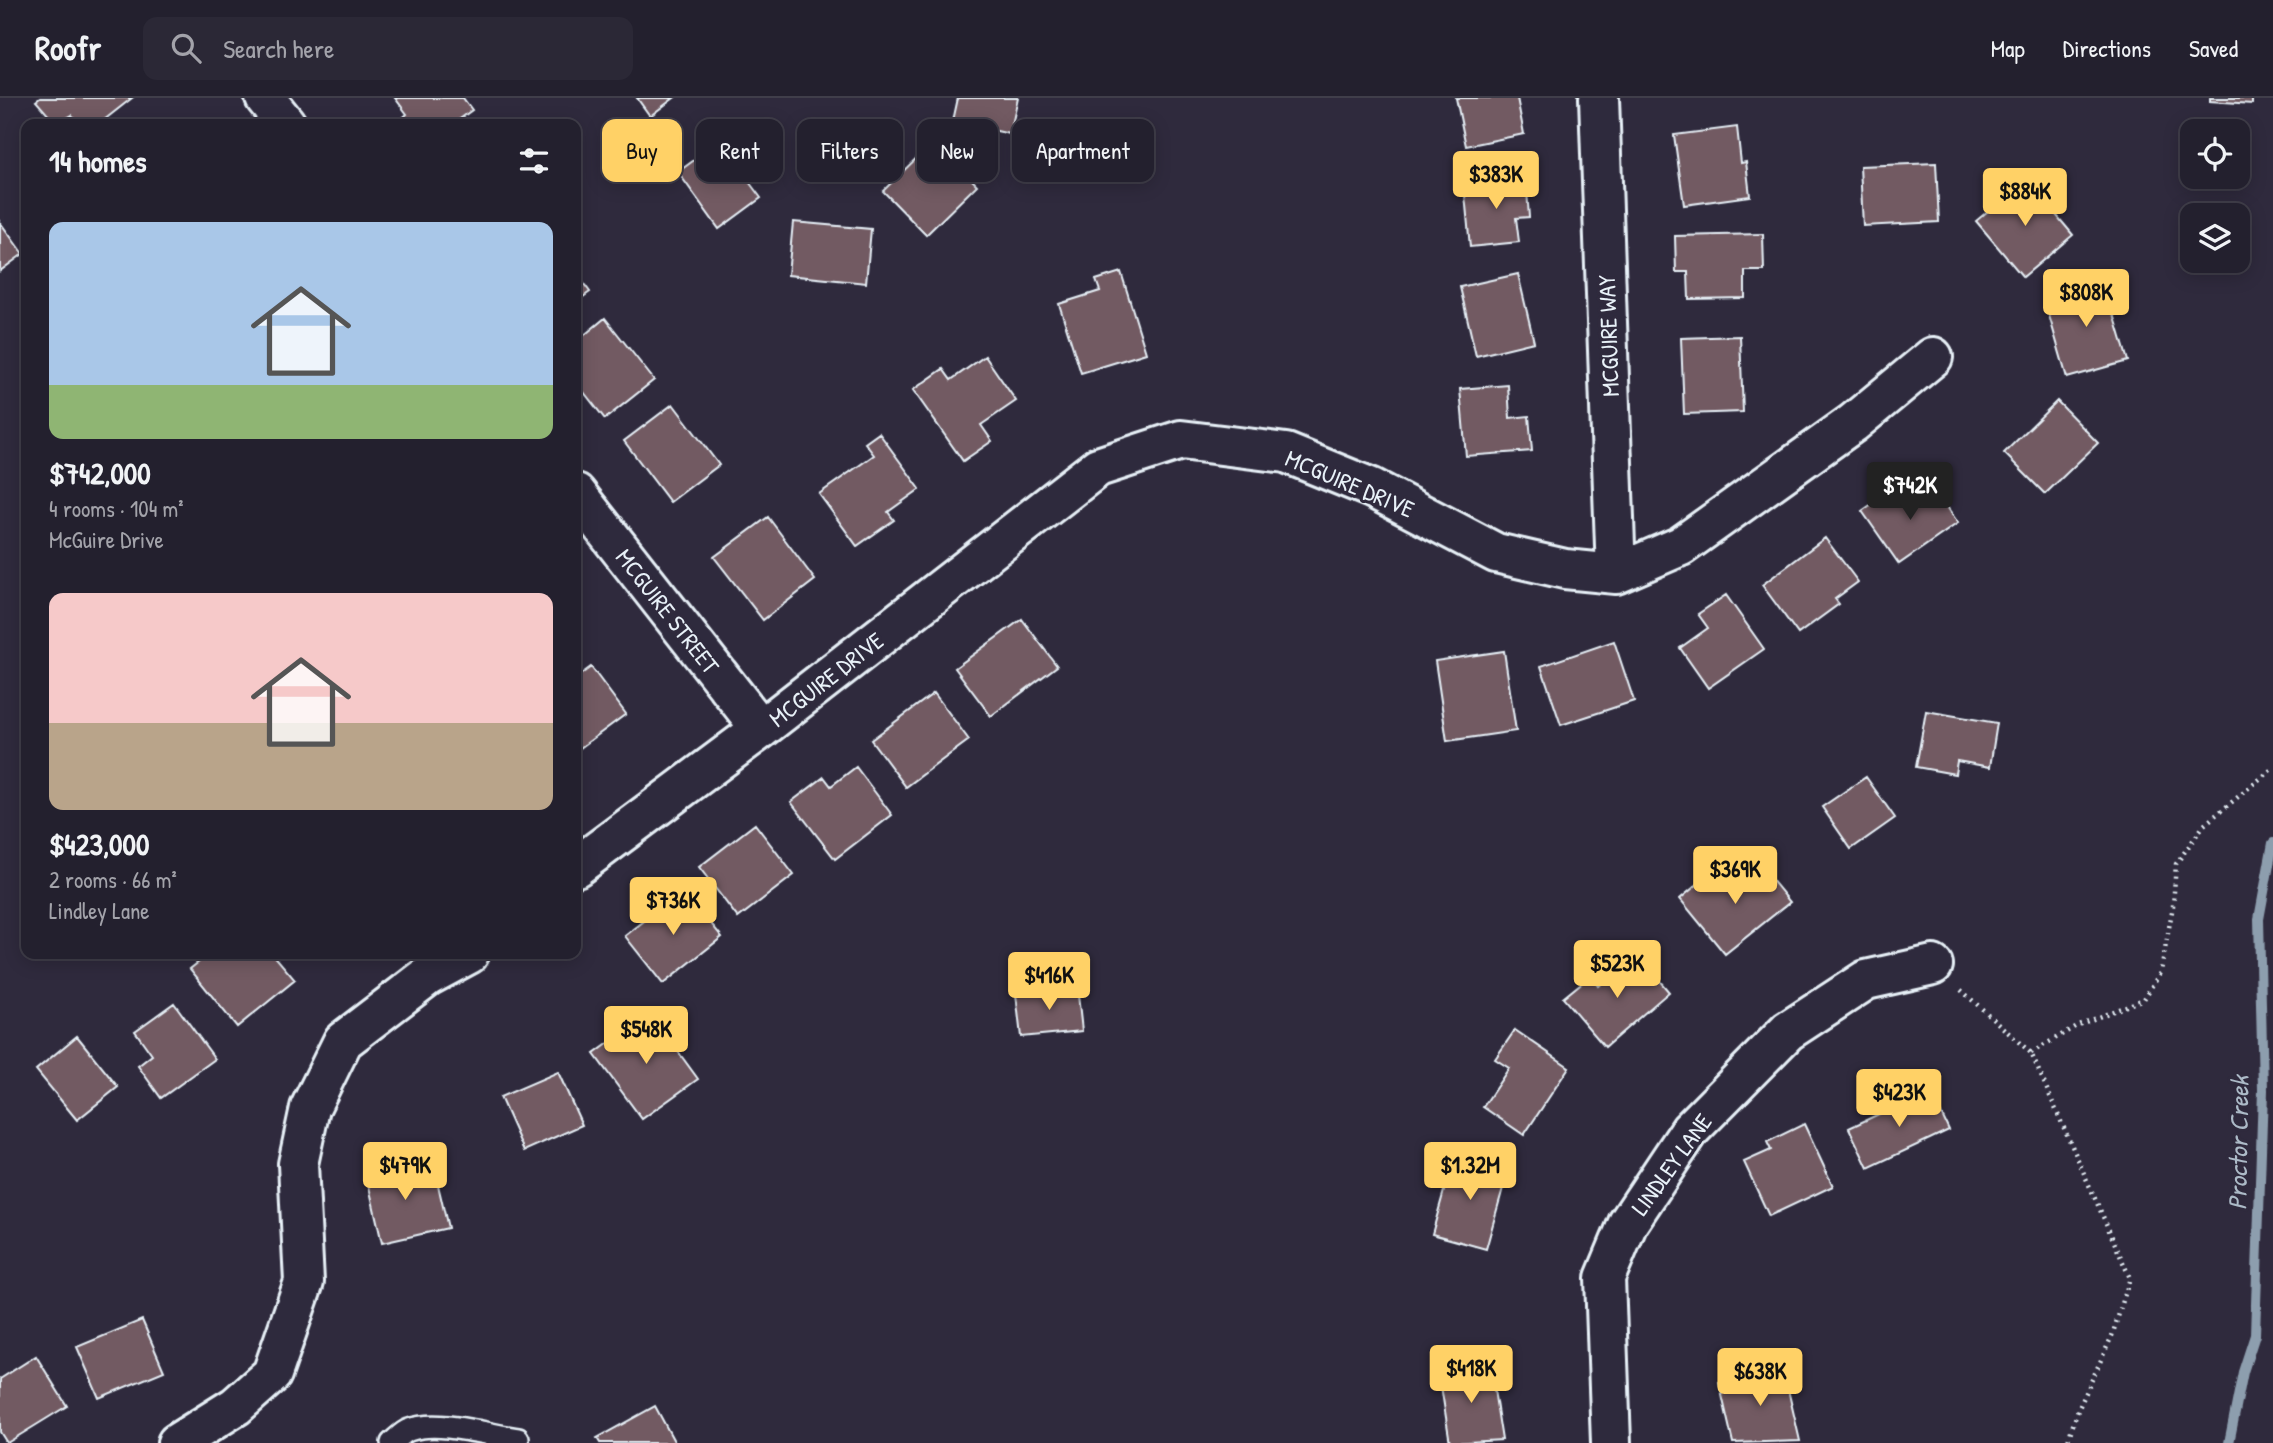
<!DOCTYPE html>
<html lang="en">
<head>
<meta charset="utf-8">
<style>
  :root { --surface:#23202e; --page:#2b2836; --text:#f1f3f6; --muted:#a3a3aa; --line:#403e4a; --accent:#ffd166 }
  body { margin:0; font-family:"Patrick Hand",sans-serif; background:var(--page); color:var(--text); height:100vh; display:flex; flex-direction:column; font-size:26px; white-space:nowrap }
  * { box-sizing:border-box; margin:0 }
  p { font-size:23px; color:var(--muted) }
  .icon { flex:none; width:38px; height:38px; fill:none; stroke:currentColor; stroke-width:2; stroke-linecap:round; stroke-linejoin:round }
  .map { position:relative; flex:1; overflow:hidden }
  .sheet { position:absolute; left:21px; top:21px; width:560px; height:840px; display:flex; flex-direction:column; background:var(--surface); border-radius:14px; box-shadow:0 4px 18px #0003,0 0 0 2px var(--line) }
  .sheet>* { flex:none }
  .guide { position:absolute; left:602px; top:21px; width:665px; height:63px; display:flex; gap:14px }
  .fabs { position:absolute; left:2180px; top:21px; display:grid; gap:14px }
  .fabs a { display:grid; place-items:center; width:70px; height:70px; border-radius:14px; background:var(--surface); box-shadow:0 4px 18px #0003,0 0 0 2px var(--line); font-size:35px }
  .price { position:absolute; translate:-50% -60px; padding:0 16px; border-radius:7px; background:var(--accent); color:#111; font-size:23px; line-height:46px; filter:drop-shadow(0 2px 4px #0008) }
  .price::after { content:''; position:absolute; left:50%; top:42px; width:21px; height:16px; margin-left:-10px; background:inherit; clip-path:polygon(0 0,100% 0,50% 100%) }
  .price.selected { background:#222; color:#fff }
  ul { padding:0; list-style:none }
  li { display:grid; align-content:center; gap:14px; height:371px; padding:0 28px }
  li span { display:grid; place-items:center; height:217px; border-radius:14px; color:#555 }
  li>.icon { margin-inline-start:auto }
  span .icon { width:126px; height:126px; fill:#fffc; stroke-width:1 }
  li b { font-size:30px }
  h2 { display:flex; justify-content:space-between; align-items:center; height:84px; padding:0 28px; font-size:30px }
  .chip { padding:0 24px; border-radius:14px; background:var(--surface); box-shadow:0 4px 18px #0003,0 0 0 2px var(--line); font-size:24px; line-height:63px }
  .chip.selected { background:var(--accent); color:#111 }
  header { display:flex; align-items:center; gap:42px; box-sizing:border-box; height:98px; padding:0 35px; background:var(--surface); border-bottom:2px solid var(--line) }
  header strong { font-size:33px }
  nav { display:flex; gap:38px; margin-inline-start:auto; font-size:24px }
  .search { width:490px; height:63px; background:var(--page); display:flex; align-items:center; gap:18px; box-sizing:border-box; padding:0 24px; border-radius:14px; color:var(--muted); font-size:26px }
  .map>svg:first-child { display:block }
</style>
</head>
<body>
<header>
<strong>Roofr</strong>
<div class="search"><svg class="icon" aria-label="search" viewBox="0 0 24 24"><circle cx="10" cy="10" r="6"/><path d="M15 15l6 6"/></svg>Search here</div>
<nav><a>Map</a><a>Directions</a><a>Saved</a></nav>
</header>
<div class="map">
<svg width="2273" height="1345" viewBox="0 0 2273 1345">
  <rect width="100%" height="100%" fill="#2f2a3d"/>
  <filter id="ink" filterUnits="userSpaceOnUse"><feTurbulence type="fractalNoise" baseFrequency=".0143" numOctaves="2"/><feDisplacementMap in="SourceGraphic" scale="14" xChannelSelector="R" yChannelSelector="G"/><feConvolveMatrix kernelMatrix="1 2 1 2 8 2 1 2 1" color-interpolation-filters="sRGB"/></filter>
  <g filter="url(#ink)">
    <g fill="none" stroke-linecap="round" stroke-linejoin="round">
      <path stroke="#8d9eae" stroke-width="10" d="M2229 1345 2243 1274 2255 1237 2263 992 2259 821 2273 745"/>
    </g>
    <path fill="#725a62" stroke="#e8f1f8" stroke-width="2" d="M40 0H132L99 26H79L72 17 56 26 36 3Z
      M395 0H463L472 12 453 26H396L407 16Z
      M637 0H674L650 18Z
      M958 0H1018L1010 36 953 23Z
      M1456 0H1517L1524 36 1466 48Z
      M2210 0H2252V6L2210 3Z
      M1737 29 1741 65 1746 64 1750 98 1684 107 1674 37Z
      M934 43 977 87 926 137 883 93Z
      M719 44 761 100 719 131 678 74Z
      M1936 65 1939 124 1863 128 1860 68Z
      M1526 80 1529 119 1516 120 1519 144 1470 149 1464 86Z
      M2026 81 2073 137 2023 179 1976 123Z
      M0 124 23 156 0 173Z
      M793 124 871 131 866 185 788 177Z
      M1763 136 1764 173H1745V200L1689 201 1688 174H1676L1675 138Z
      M1121 174 1146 255 1081 275 1059 206 1100 193 1096 182Z
      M576 175 590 194 576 204Z
      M1518 176 1534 244 1476 258 1460 189Z
      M2104 182 2128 263 2067 280 2044 200Z
      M605 220 654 282 605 321 576 284V244Z
      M1740 238 1743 314 1684 316 1681 240Z
      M985 258 1016 303 981 327 992 343 963 363 913 292 943 271 951 282Z
      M1508 287 1510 320 1529 318 1532 353 1466 358 1460 291Z
      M2057 303 2098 345 2045 396 2004 355Z
      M673 306 719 367 670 404 624 343Z
      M879 335 920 391 888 414 894 422 857 448 819 396 874 357 865 345Z
      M1933 388 1958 425 1899 466 1862 413 1893 391 1904 407Z
      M768 419 815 482 763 522 714 459Z
      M1825 440 1858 484 1835 501 1839 506 1798 536 1762 487Z
      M1726 497 1764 551 1708 590 1680 550 1708 530 1698 516Z
      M1022 521 1057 568 991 618 955 570Z
      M1614 543 1634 603 1561 627 1541 568Z
      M1504 553 1516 633 1447 643 1435 563Z
      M591 569 626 616 576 653V580Z
      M934 595 969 642 906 689 871 642Z
      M1926 613 1997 625 1990 669 1957 663 1955 676 1916 669Z
      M856 669 892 717 835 761 791 704 824 679 831 688Z
      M1866 679 1895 720 1851 751 1822 709Z
      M755 726 794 777 738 820 699 769Z
      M1757 764 1790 804 1725 856 1680 801 1712 774 1726 791Z
      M684 792 722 839 663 886 625 838Z
      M209 856H273L295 882 237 929 190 871Z
      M1637 856 1669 894 1605 949 1563 900 1590 878 1598 888Z
      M1077 888 1082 933 1021 939 1016 896Z
      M174 905 215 961 161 1000 138 968 152 957 135 933Z
      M650 915 698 981 642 1021 594 956Z
      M1515 932 1569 969 1524 1037 1483 1009 1509 970 1495 961Z
      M77 938 118 989 77 1022 36 972Z
      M558 974 582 1027 524 1053 500 999Z
      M1930 992 1949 1032 1868 1070 1849 1030Z
      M1804 1026 1833 1088 1769 1118 1744 1064 1771 1052 1767 1044Z
      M1454 1057 1508 1072 1486 1151 1432 1136Z
      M403 1062 408 1080 435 1074 448 1130 382 1145 365 1071Z
      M142 1222 164 1273 99 1300 77 1249Z
      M36 1258 67 1308 7 1345 0 1334V1281Z
      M1490 1267 1502 1342 1450 1345 1439 1275Z
      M1783 1270 1800 1343 1733 1345 1719 1284Z
      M655 1308 675 1345H600L597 1340Z"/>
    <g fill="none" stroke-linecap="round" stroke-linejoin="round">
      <defs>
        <path id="lane" d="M392 1345C398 1340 403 1334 409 1332 437 1321 489 1337 518 1341"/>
        <path id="street" d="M265 0 286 26
          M1599 0 1616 476
          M576 395 761 631
          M576 769 761 631 1098 369 1181 342 1286 355 1372 390 1496 455 1565 471 1616 476 1681 448 1853 325 1933 259
          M177 1345 236 1308 272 1276 304 1184 298 1066 310 1010 343 943 428 878 469 856
          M1611 1345 1605 1180 1628 1125 1690 1032 1788 933 1866 882 1933 867"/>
      </defs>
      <use href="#lane" stroke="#e8f1f8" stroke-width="26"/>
      <use href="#street" stroke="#e8f1f8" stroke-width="44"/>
      <path stroke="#e8f1f8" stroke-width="4.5" stroke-dasharray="2 5" stroke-linecap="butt" d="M1961 892 2031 955 2130 1180 2112 1238 2078 1312 2067 1345
        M2031 955 2078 927 2144 901 2161 873 2173 808 2176 766 2204 727 2273 670"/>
      <use href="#lane" stroke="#2f2a3d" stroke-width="21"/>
      <use href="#street" stroke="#2f2a3d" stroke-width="38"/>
    </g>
  </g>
  <g text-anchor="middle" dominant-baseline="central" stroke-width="6" stroke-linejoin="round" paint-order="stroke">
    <g font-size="24" fill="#e8f1f8" stroke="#2f2a3d">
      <text transform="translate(1608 238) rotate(-92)">MCGUIRE WAY</text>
      <text transform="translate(1350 385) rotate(23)">MCGUIRE DRIVE</text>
      <text transform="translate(668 513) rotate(52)">MCGUIRE STREET</text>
      <text transform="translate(826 581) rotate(-38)">MCGUIRE DRIVE</text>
      <text transform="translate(1671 1066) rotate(-54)">LINDLEY LANE</text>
    </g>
    <g font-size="26" font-style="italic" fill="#acbac7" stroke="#2f2a3d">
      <text transform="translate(2238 1045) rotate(-89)">Proctor Creek</text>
    </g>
  </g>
</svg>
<div class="fabs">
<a><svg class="icon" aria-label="locate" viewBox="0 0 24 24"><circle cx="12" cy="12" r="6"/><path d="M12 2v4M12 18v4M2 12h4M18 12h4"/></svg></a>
<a><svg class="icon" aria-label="layers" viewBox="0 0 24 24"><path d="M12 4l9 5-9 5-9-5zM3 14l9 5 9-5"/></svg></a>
</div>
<b class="price" style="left:1496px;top:113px">$383K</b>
<b class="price" style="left:2025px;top:130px">$884K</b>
<b class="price" style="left:2086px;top:231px">$808K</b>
<b class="price selected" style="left:1910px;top:424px">$742K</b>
<b class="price" style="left:1735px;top:808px">$369K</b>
<b class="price" style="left:673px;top:839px">$736K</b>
<b class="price" style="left:1617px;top:902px">$523K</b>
<b class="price" style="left:1049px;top:914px">$416K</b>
<b class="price" style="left:646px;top:968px">$548K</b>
<b class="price" style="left:1899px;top:1031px">$423K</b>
<b class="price" style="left:405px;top:1104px">$479K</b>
<b class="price" style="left:1470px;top:1104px">$1.32M</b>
<b class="price" style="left:1471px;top:1307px">$418K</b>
<b class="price" style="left:1760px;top:1310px">$638K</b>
<div class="guide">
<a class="chip selected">Buy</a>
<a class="chip">Rent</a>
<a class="chip">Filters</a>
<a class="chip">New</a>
<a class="chip">Apartment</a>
</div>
<section class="sheet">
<h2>14 homes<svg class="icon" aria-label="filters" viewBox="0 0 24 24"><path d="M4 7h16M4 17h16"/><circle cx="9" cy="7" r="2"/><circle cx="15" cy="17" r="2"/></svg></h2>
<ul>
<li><span style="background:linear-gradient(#a9c7e8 75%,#8fb573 0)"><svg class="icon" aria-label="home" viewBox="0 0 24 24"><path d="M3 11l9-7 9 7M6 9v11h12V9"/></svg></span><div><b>$742,000</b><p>4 rooms · 104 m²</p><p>McGuire Drive</p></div></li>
<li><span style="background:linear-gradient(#f6c9c9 60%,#b9a48a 0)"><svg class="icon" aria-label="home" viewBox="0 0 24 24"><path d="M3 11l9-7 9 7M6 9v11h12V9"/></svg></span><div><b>$423,000</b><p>2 rooms · 66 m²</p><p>Lindley Lane</p></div></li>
</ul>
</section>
</div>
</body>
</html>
